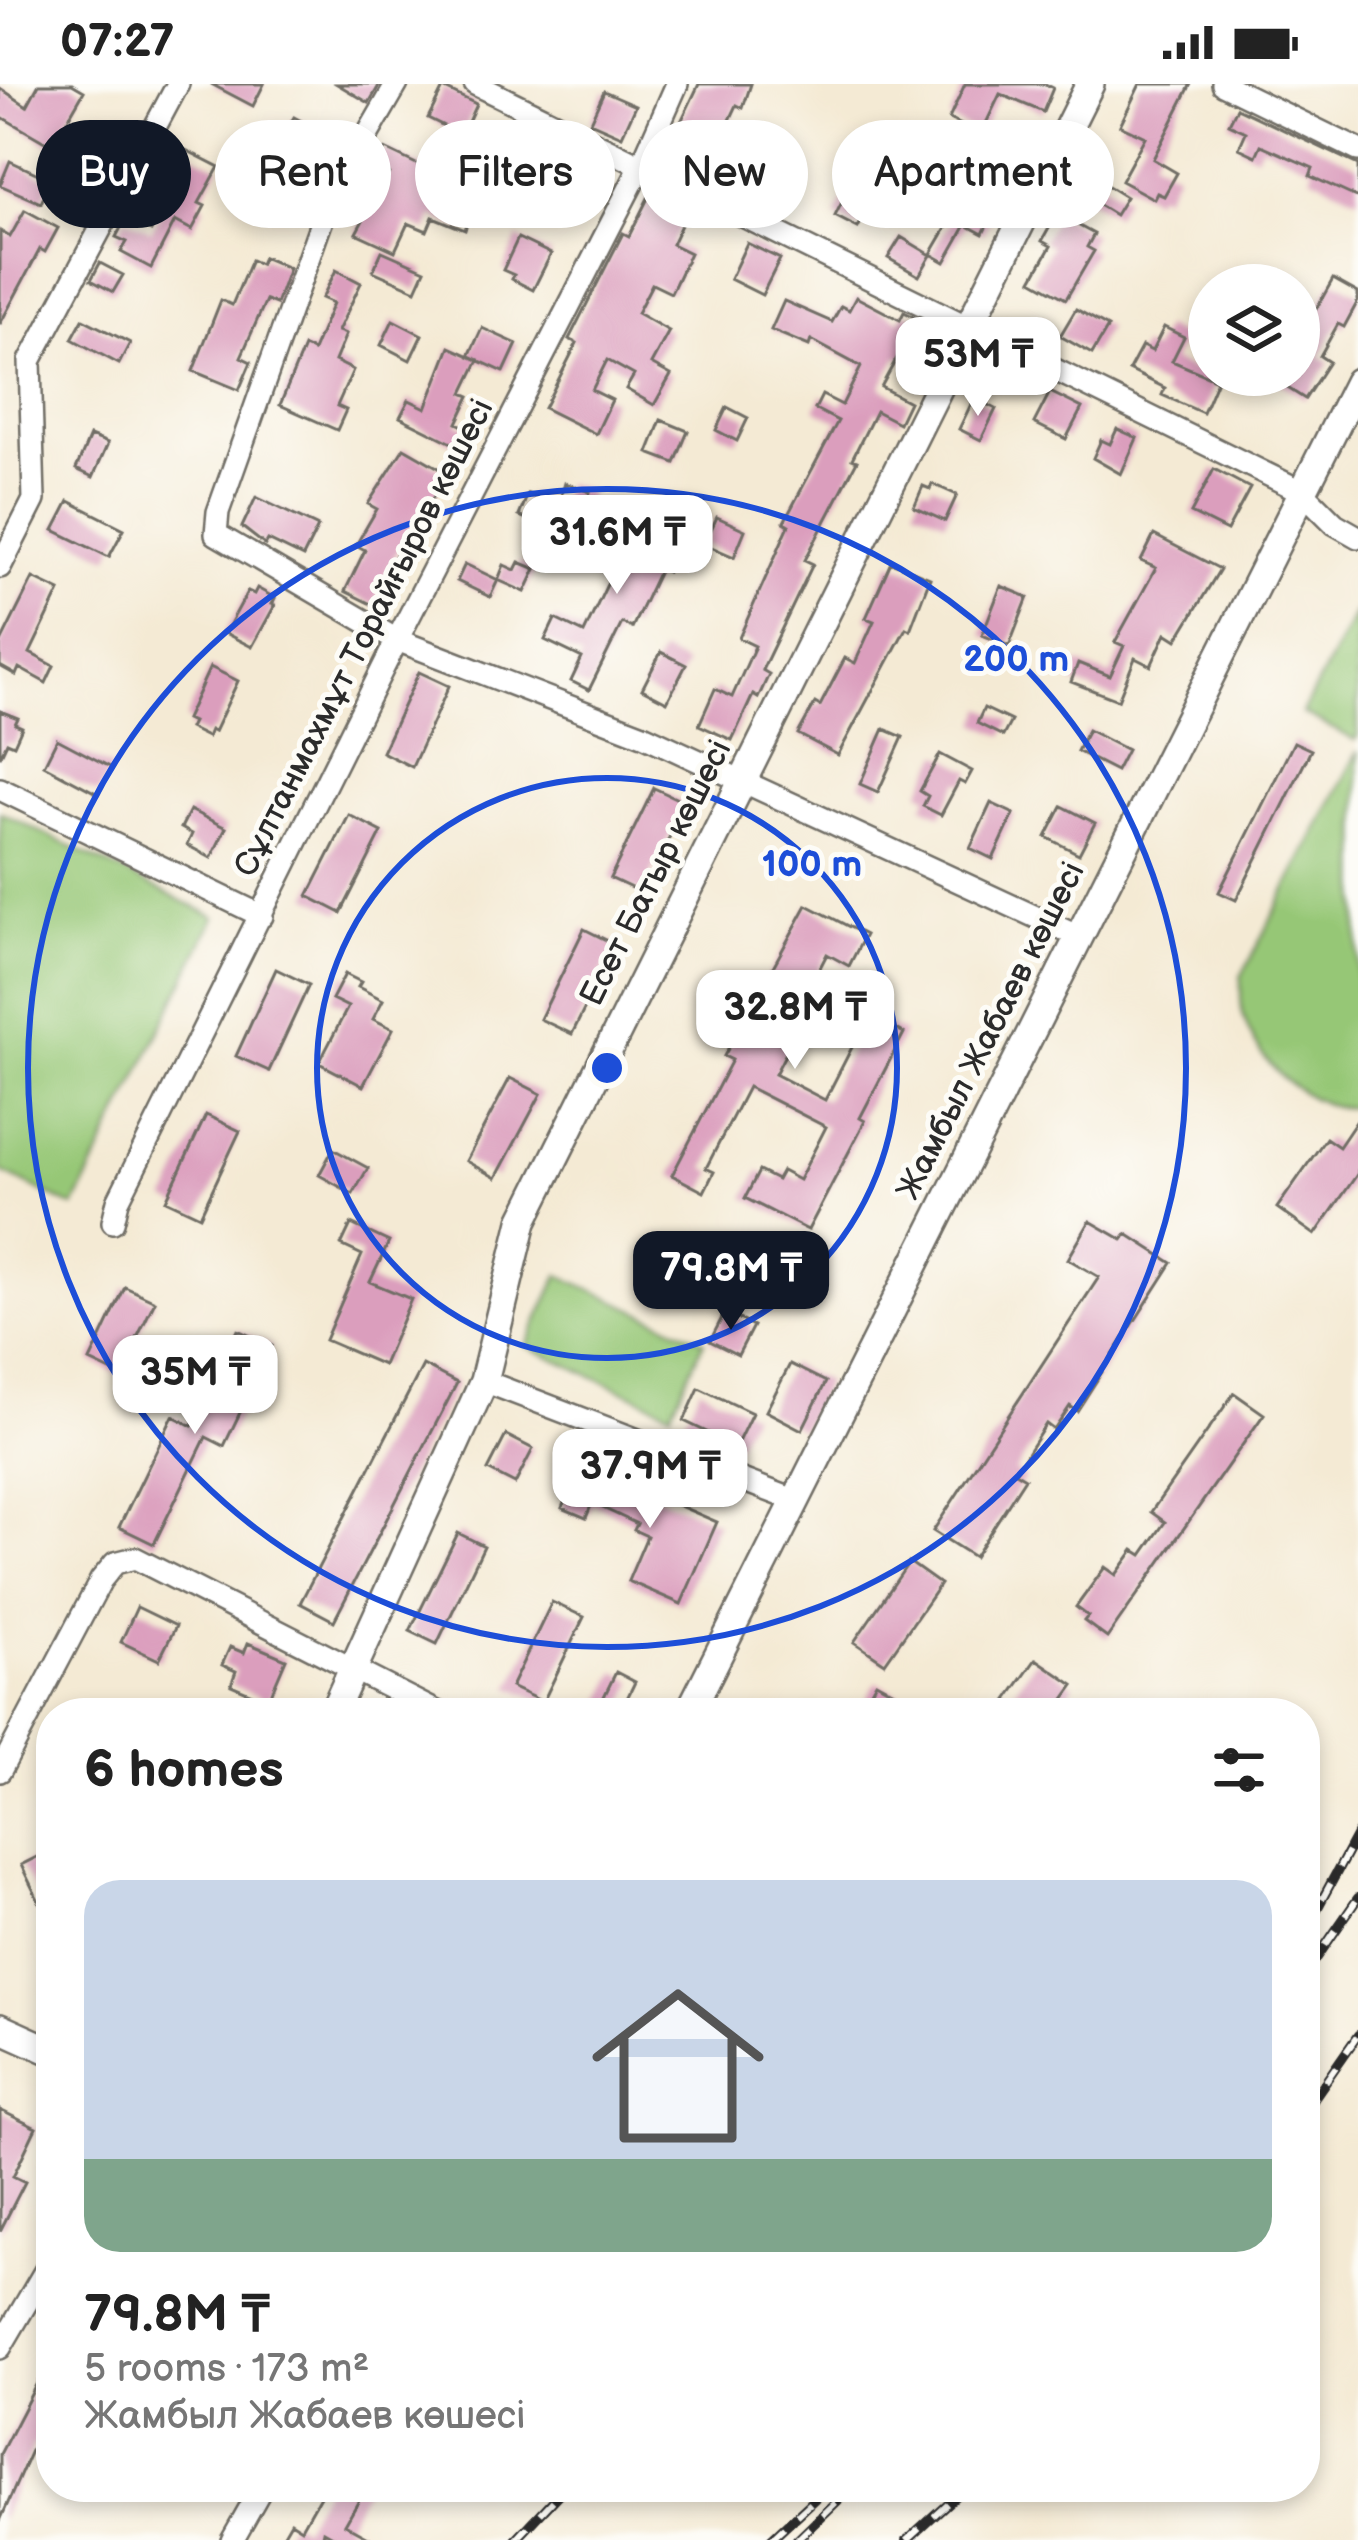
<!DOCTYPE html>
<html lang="en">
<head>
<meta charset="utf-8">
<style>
  :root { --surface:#fff; --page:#f6f6f6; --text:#222; --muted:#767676; --line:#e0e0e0; --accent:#111827 }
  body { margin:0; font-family:"Balsamiq Sans",sans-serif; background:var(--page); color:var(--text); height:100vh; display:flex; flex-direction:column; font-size:45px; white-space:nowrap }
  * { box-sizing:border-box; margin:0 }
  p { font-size:39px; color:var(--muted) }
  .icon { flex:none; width:66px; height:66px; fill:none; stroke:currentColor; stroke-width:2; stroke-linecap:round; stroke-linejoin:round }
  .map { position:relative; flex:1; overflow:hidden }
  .panel { position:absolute; left:36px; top:1614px; width:1284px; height:804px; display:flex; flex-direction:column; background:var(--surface); border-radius:48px; box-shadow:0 6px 18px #0003 }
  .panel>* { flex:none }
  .guide { position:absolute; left:36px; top:36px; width:1287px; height:108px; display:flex; gap:24px }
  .controls { position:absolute; left:1188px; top:180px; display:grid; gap:24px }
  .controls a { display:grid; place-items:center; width:132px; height:132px; border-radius:50%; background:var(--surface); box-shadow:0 6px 18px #0003; font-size:60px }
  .price { position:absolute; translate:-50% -102px; padding:0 27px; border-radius:24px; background:#fff; color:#222; font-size:39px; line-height:78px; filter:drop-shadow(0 3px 6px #0008) }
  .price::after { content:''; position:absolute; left:50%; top:72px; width:36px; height:27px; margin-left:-18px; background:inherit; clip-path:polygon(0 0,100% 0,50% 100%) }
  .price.on { background:var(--accent); color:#fff }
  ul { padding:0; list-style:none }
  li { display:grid; align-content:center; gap:24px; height:636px; padding:0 48px }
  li+li { border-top:3px solid var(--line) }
  li span { display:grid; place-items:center; height:372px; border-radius:36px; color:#555 }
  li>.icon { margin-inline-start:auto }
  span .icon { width:216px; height:216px; fill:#fffc; stroke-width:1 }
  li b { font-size:51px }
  h2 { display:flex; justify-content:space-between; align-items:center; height:144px; padding:0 48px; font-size:51px }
  .chip { padding:0 42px; border-radius:54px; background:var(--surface); box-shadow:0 6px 18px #0003; font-size:42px; line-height:108px }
  .chip.on { background:var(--accent); color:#fff }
  .status { display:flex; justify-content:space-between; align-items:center; height:84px; padding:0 60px; background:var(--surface); direction:ltr }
  .status svg { height:33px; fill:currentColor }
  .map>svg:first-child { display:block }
</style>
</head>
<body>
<div class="status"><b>07:27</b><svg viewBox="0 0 49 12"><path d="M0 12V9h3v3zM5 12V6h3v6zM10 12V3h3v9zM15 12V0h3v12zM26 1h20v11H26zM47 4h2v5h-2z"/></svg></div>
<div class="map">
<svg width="1358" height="2456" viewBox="0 0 1358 2456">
  <rect width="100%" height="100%" fill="#fdfcf7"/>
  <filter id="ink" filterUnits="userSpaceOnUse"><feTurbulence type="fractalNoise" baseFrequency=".00833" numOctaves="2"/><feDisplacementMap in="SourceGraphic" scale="24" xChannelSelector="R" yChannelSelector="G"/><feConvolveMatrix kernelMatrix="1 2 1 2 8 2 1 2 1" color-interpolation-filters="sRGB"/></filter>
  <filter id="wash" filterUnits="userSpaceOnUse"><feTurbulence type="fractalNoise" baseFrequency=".004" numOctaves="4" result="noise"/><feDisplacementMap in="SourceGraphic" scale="48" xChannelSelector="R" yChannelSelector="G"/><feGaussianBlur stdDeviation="2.7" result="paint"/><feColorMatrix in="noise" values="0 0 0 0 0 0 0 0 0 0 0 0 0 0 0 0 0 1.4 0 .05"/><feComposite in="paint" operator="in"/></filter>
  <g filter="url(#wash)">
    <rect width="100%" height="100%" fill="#f4ead4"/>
    <path fill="#96c776" stroke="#607950" stroke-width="3" d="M1356 527 1358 650 1355 656 1302 629Z
      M1358 667V1023C1308 1029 1256 978 1243 930 1240 919 1241 905 1241 893Z
      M0 728 215 833 74 1123 0 1087Z
      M559 1191 704 1257 671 1328 526 1262Z"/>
    <g id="blocks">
      <path fill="#db9ebd" d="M39 0H72L84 7 61 47 71 53 62 68 0 32V4L27 22Z
        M211 0H264L253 22Z
        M337 0H380L369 19Z
        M699 0H751L743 24 737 21 717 64 677 46Z
        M965 0H1045L1053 4 1043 28 1000 10 981 50 949 35Z
        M1140 0H1191L1153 75 1177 89 1164 112 1157 109 1154 115 1121 97 1145 53 1120 41Z
        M443 4 476 20 462 51 428 34Z
        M604 7 636 21 622 52 590 38Z
        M1237 24 1358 81V114L1310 92 1313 84 1261 61 1256 72 1239 64 1246 48 1229 40Z
        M294 33 313 43 306 55 322 64 307 89 323 97 314 115 305 110 300 120 271 106 276 96 272 94 285 66 277 62Z
        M523 52 599 83 576 131 546 117 555 96 511 75Z
        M752 59 787 77 770 110 735 92Z
        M977 63 1016 81 983 150 966 141 945 178 931 170 952 134 928 121 940 98 957 107Z
        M182 64 219 83 199 119 205 122 192 146 175 137 151 184 121 168 127 158 116 153 126 134 151 147 182 91 171 85Z
        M385 65 433 88 437 74 483 89 465 146 433 133 427 147 408 139 395 167 356 149 389 89 376 83Z
        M10 77 51 96 41 119 0 101Z
        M857 88 880 100 858 144 835 132Z
        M1087 89 1126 113 1115 131 1076 107Z
        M650 110 687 128 672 160 690 169 671 209 652 200 637 229 669 247 651 280 671 291 654 321 626 305 634 291 607 276 592 306 612 316 596 350 544 324 577 259 569 255 623 149 629 152Z
        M25 126 58 144 45 168 40 165 0 240V147L10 153Z
        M1057 130 1094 150 1087 163 1094 167 1066 215 1032 196 1051 162 1042 157Z
        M901 153 931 171 919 192 888 174Z
        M518 154 551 170 533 206 512 195 514 191 503 186Z
        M747 159 780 175 762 211 730 195Z
        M382 167 425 186 416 206 373 187Z
        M263 173 289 184 276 220 266 216 241 273 251 278 239 306 193 287 221 216 232 221 251 176 260 180Z
        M100 179 123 191 113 208 91 196Z
        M336 186 361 199 338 247 346 250 335 277 353 286 337 322 346 326 337 346 280 321 304 263 313 267 333 219 322 214Z
        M1333 195 1358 209V217L1344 243 1338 240 1320 272 1329 278 1305 315 1267 291H1299V218L1315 227Z
        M856 213 900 236 904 228 934 243 914 281 898 272 881 303 909 318 899 339 876 327 852 375 857 377 805 476 813 480 762 586 769 590 758 614 753 611 732 656 699 641 715 605 732 613 755 562 739 554 789 441 784 438 838 337 815 325 822 311 842 321 861 283 811 256 809 262 771 246 784 217 832 238 841 222 849 226Z
        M1076 225 1108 243 1092 270 1060 252Z
        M83 235 130 259 119 280 72 255Z
        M393 236 422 251 410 276 381 261Z
        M1164 243 1184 253 1172 277 1217 296 1203 329 1162 311 1165 304 1129 286 1142 262 1152 267Z
        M482 244 517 260 504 288 469 272Z
        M450 263 479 276 463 309 470 312 457 339 469 345 460 363 400 333 409 316 426 324Z
        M1050 308 1082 324 1066 355 1034 339Z
        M974 314 996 325 981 356 959 345Z
        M727 323 748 334 737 357 716 346Z
        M661 336 688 347 675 379 648 369Z
        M1117 345 1137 354 1121 390 1093 374 1101 356 1110 360Z
        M90 352 108 359 93 393 76 385Z
        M404 364 451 391 415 436 382 496 384 497 373 521 345 507 365 466 356 461 377 425 368 420Z
        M1214 385 1250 404 1227 447 1191 429Z
        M565 399 590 408 582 430 558 422Z
        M932 400 957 411 945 437 914 423 923 402 930 405Z
        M528 410 552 420 544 442 519 432Z
        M256 413 318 443 303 473 268 456 265 461 242 443Z
        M69 417 124 445 109 473 54 446Z
        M631 418 664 430 654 456 676 465 667 488 660 485 632 544 622 539 589 606 571 597 582 574 545 556 555 535 584 549 612 490 619 493 638 446 623 440Z
        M717 433 745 446 734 473 704 460Z
        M536 451 558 461 551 476 529 466Z
        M1154 451 1220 485 1177 556 1166 549 1151 582 1135 574 1118 616 1071 598 1078 579 1110 592 1124 562 1115 558 1156 484 1141 477Z
        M519 478 536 485 525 508 498 496 504 481 515 486Z
        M891 478 930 494 910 546 906 544 838 671 798 650 815 619 820 622 845 574 855 579 874 537 866 534Z
        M465 480 498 496 490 513 457 497Z
        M33 494 60 507 30 569 54 582 46 599 19 584 16 591 0 582V560Z
        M1001 502 1028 513 1009 562 982 551Z
        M257 504 275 514 272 520 275 521 252 563 225 549 248 507 254 510Z
        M661 568 686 581 667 618 642 605Z
        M210 583 238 597 214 648 210 646 207 653 189 644 192 638 186 635Z
        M419 588 449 602 412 683 382 668Z
        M984 624 1011 637 1003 652 977 639Z
        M0 627 18 634 15 640 22 643 14 661 7 658 0 673Z
        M884 645 903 653 878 708 860 700Z
        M1088 646 1127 666 1116 687 1077 667Z
        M57 655 112 684 98 710 44 681Z
        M1294 658 1311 666 1236 816 1219 808Z
        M940 670 972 687 965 700 959 697 941 731 923 722 928 712 920 707Z
        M654 704 686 719 642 809 610 794Z
        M991 719 1014 730 993 775 970 764Z
        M1062 722 1095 739 1079 770 1046 753Z
        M190 726 226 744 211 774 187 761 192 750 181 744Z
        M349 731 382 748 341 829 308 812Z
        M807 821 865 851 849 882 827 870 811 901 833 913 819 941 804 934 775 990 825 1016 869 930 904 949 860 1034 865 1037 808 1146 745 1114 759 1087 777 1096 782 1087 799 1096 826 1043 748 1003 706 1084 714 1088 704 1108 672 1091 732 976 724 972Z
        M584 845 616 861 572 950 540 935Z
        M276 885 309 901 269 987 236 972Z
        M345 890 361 898 358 903 383 916 373 935 393 945 363 1002 319 979 348 923 332 915Z
        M510 994 541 1010 496 1094 466 1077Z
        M206 1031 240 1047 200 1132 166 1116Z
        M1358 1035V1089L1315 1151 1277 1124 1326 1054 1339 1063Z
        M333 1065 368 1084 353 1110 319 1091Z
        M1090 1137 1123 1156 1127 1150 1172 1179 1077 1327 1070 1322 1054 1346 1046 1340 1015 1388 1025 1394 974 1473 933 1447 1099 1193 1068 1175Z
        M351 1140 389 1158 370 1198 411 1215 383 1281 325 1256 362 1171 341 1161Z
        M125 1203 155 1217 119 1291 90 1277Z
        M725 1228 753 1242 738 1271 710 1257Z
        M238 1246 272 1262 224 1362 206 1353 154 1460 119 1443 173 1332 192 1342Z
        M790 1280 826 1298 802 1346 766 1327Z
        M423 1281 457 1299 334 1537 300 1519Z
        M699 1304 752 1329 736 1362 684 1337Z
        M1234 1309 1264 1330 1107 1554 1084 1537 1088 1532 1076 1523 1105 1483 1116 1491 1134 1466 1142 1471 1165 1438 1151 1428Z
        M506 1351 533 1365 515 1400 488 1386Z
        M617 1386 641 1398 638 1404 717 1438 681 1520 628 1497 647 1452 634 1446 637 1440 592 1419 586 1434 562 1424 577 1388 609 1402Z
        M458 1449 484 1462 437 1560 410 1547Z
        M909 1478 940 1500 885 1579 854 1558Z
        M552 1518 584 1533 543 1618 511 1603Z
        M137 1523 176 1542 159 1576 121 1558Z
        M248 1559 286 1575 268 1617 231 1601 236 1587 222 1581 230 1563 244 1569Z
        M1036 1575 1074 1601 1054 1629H1026L1007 1616Z
        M616 1588 635 1598 620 1629H596Z
        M876 1598 909 1616 902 1629H859Z
        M51 1766V1842L21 1781Z
        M0 2026 36 2044 13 2092 25 2098 0 2147Z
        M51 2272V2340L39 2363 34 2360 0 2437V2370Z
        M325 2403H366L345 2440 374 2456H340L324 2447 322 2456H280L291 2437 302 2444Z"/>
    </g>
  </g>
  <g filter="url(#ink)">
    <use href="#blocks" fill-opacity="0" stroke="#716e66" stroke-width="3"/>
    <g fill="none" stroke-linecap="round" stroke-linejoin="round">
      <defs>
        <path id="minor" d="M397 0 328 119 218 428 216 450 397 556 643 651 1079 853
          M475 0 1303 408 1335 440 1358 453
          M1223 0 1358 66
          M0 483 34 416 30 277 178 0
          M0 705 262 832
          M113 1138 118 1117 397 556 640 84 677 0
          M484 1297 794 1416
          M0 1687 101 1496 115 1479 135 1474 439 1629
          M0 2264 51 2177
          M232 2456 262 2403"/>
        <path id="tertiary" d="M333 1629 484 1297 523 1137 1090 0
          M689 1629 1358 298
          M0 1944 51 1967"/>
      </defs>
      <use href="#minor" stroke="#716e66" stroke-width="26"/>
      <use href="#tertiary" stroke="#716e66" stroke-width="32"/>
      <use href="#minor" stroke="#fff" stroke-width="21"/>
      <use href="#tertiary" stroke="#fff" stroke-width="27"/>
      <defs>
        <path id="rail" d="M1305 1847 1358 1749
          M1305 1891 1358 1814
          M1305 2027 1358 1951
          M516 2456 566 2403
          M771 2456 828 2403
          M797 2456 852 2403
          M907 2456 965 2403"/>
      </defs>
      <use href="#rail" stroke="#2b2b2b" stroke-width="10"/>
      <use href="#rail" stroke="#fdfcf7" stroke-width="6" stroke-dasharray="18" stroke-linecap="butt"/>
    </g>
  </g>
  <g fill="none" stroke="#1d4ed8" stroke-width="6">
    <circle cx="607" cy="984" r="290"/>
    <circle cx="607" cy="984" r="579"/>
  </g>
  <g text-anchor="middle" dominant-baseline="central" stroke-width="10" stroke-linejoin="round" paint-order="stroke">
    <g font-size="33" fill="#2b2b2b" stroke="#fdfcf7">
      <text transform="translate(364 554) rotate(-63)">Сұлтанмахмұт Торайғыров көшесі</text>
      <text transform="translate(656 789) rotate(-63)">Есет Батыр көшесі</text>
      <text transform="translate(991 947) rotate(-63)">Жамбыл Жабаев көшесі</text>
    </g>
  </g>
  <circle cx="607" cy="984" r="18" fill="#1d4ed8" stroke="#fdfcf7" stroke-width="6"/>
  <g font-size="36" text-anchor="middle" font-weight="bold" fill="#1d4ed8" stroke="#fdfcf7" stroke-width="10" stroke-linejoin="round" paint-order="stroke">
    <text x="1016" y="587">200 m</text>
    <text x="812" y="792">100 m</text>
  </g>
</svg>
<div class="controls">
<a><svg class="icon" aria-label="layers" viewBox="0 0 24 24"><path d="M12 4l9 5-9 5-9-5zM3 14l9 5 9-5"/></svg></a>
</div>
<b class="price" style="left:978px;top:335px">53M ₸</b>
<b class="price" style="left:617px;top:513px">31.6M ₸</b>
<b class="price" style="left:795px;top:988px">32.8M ₸</b>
<b class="price on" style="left:731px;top:1249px">79.8M ₸</b>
<b class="price" style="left:195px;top:1353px">35M ₸</b>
<b class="price" style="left:650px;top:1447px">37.9M ₸</b>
<div class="guide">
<a class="chip on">Buy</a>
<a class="chip">Rent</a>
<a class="chip">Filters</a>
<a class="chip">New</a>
<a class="chip">Apartment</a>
</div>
<section class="panel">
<h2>6 homes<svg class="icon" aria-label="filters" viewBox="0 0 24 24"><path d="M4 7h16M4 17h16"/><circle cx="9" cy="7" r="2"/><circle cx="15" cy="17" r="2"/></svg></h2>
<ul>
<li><span style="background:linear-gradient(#c9d6e8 75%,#7fa58c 0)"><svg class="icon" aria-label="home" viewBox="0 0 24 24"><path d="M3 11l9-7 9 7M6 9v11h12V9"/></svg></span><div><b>79.8M ₸</b><p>5 rooms · 173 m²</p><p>Жамбыл Жабаев көшесі</p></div></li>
</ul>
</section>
</div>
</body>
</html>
